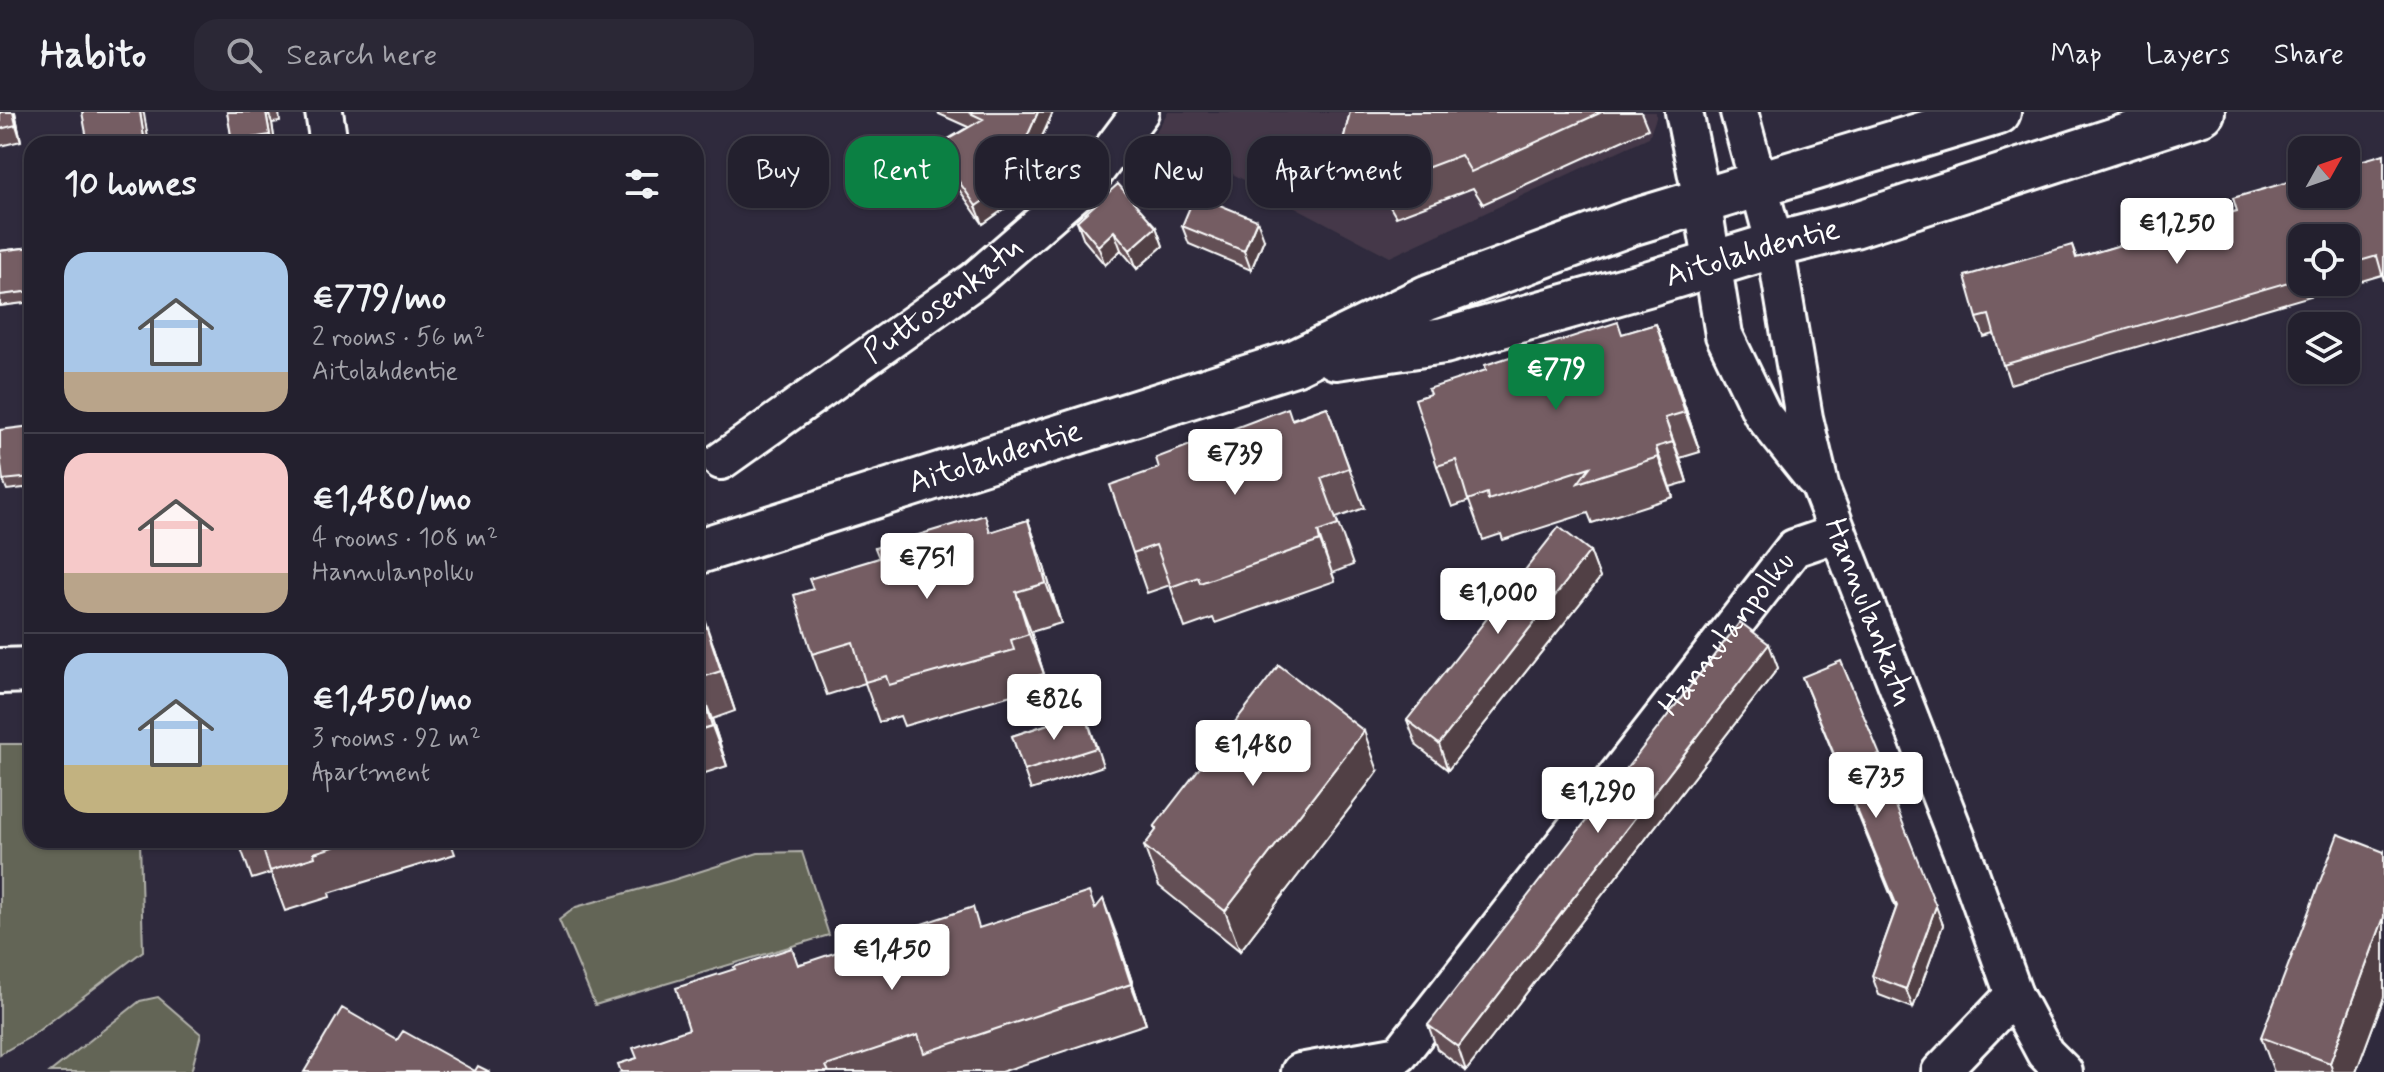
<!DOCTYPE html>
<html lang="en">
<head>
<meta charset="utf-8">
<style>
  :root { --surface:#23202e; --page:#2b2836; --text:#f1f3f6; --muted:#a3a3aa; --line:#403e4a; --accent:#0b8043 }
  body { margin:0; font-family:Mynerve,sans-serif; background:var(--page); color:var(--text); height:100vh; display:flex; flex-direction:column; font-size:30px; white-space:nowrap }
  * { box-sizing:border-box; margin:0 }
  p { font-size:26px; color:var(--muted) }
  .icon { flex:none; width:44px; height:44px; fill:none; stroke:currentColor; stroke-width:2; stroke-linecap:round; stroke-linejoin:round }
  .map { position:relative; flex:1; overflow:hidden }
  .drawer { position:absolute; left:24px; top:24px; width:680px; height:712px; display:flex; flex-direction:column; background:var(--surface); border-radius:24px; box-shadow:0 2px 6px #0004,0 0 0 2px var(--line) }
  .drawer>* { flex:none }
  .top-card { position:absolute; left:728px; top:24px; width:760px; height:72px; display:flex; gap:16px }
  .needle { width:52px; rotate:50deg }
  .fabs { position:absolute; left:2288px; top:24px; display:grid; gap:16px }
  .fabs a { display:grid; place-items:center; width:72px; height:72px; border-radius:16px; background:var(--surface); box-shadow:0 2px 6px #0004,0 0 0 2px var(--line); font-size:40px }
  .price { position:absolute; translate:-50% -68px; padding:0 18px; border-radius:8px; background:#fff; color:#222; font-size:26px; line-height:52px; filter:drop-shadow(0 2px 4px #0008) }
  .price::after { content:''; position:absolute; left:50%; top:48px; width:24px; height:18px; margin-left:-12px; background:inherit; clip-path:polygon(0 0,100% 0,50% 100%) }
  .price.current { background:var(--accent); color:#fff }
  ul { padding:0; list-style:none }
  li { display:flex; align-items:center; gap:24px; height:200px; padding:0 40px }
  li+li { border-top:2px solid var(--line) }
  li span { display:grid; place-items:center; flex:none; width:224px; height:160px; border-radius:24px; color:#555 }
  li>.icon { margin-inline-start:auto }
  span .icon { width:96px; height:96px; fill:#fffc; stroke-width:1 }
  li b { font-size:34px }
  h2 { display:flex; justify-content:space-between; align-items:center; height:96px; padding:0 40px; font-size:34px }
  .tag { padding:0 28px; border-radius:24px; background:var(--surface); box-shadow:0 2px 6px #0004,0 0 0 2px var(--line); font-size:28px; line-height:72px }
  .tag.current { background:var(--accent); color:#fff }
  header { display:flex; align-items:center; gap:48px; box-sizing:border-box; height:112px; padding:0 40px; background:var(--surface); border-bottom:2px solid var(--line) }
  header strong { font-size:38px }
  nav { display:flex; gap:44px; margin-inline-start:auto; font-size:28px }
  .search { width:560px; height:72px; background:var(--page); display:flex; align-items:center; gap:20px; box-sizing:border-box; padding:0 28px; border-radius:24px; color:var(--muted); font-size:30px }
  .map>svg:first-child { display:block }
</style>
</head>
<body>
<header>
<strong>Habito</strong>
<div class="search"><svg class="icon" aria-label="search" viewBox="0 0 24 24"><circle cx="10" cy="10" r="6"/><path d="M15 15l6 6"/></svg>Search here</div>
<nav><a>Map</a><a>Layers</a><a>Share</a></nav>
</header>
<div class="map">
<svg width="2384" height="960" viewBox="0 0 2384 960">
  <rect width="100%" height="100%" fill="#2f2a3d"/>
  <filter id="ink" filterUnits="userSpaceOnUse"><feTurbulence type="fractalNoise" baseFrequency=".0125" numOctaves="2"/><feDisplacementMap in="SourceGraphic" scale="16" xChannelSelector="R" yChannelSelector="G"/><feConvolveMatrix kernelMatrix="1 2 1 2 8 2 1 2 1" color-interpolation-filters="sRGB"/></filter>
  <g filter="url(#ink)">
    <path fill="#443948" d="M1168 0H1656V6L1649 25 1390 145 1155 21Z"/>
    <path fill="#646557" stroke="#b2b2ab" stroke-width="2" d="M0 632H32V728H140L143 839 30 925 0 942Z
      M802 740 829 823 595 893 559 808 576 795 673 768 758 741Z
      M158 885 201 922 191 960H50L140 889Z"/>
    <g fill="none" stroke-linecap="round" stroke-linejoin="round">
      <defs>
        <g id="minor">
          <path d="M324 0 329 32"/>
          <path d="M1684 0 1702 88 1724 223 1762 302 1813 366"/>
          <path id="s1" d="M1739 0 1775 133 1804 306 1821 377 1971 763 2014 883 2045 941 2064 960"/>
          <path id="s2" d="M721 349 975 168 1087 71 1140 0"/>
          <path id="s3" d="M1300 960 1400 942 1794 436 1838 421"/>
          <path d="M1940 960 2014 883"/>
        </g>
        <g id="secondary">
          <path id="s4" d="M1336 245 1444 229 1647 172 1775 133 1854 113 2202 0"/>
          <path id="s5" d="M696 440 1294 251 1427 186 1630 111 1998 0"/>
          <path d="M0 559 32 558"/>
        </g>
      </defs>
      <use href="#minor" stroke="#fff" stroke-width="42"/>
      <use href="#secondary" stroke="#fff" stroke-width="50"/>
      <use href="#minor" stroke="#2f2a3d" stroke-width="36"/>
      <use href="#secondary" stroke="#2f2a3d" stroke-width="44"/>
    </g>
    <path fill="#645055" stroke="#fff" stroke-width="2" fill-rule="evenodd" d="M0 0H15L21 29 0 34Z
      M227 0H279L280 10 272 11 275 32H233Z
      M938 0H1053L1023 67 1028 80 983 112 942 53 935 35 968 15 939 2Z
      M1350 0H1641L1648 17 1483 92 1473 76 1396 105 1375 69 1354 65 1342 33Z
      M2384 42 2382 163 2010 272 1994 222 1984 225 1977 206 2072 133 2077 146 2237 99ZM2302 126H2346V170H2302Z
      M1077 109 1156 115 1163 134 1137 157 1121 138 1105 153 1084 128Z
      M1182 114 1264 127 1251 158 1189 132Z
      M32 135V190L0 194V139Z
      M1656 212 1671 252 1700 340 1680 346 1687 370 1670 375 1673 385 1592 411 1588 401 1503 428 1501 422 1483 428 1469 389 1452 395 1437 354 1623 222Z
      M1327 295 1364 396 1336 406 1353 453 1332 461 1335 469 1215 511 1213 506 1185 516 1170 473 1147 481 1133 441 1292 307Z
      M32 314V375L7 378 3 368Z
      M1028 408 1042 448 1061 511 1031 520 1044 562 1025 568 1029 578 904 614 900 604 879 610 865 571 827 583 812 542 813 477 879 446 991 420Z
      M1590 439 1600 466 1448 658 1417 634 1407 608Z
      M696 496 714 535 735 599 712 607 727 654 696 664Z
      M1769 532 1778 556 1466 959 1437 937 1428 913Z
      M1802 565 1880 643 1887 662 1883 663 1943 813 1913 896 1879 883 1872 864 1896 796Z
      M1085 600 1103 654 1031 678 1012 624Z
      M1378 659 1240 839 1159 774 1144 734 1156 719 1154 715Z
      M238 728H450L455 742 329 781 330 785 285 799 271 761 252 767Z
      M2384 740V885L2356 960H2274L2261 925Z
      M1095 797 1118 827 1146 912 1001 960H621L689 917 799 852 980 816Z"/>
    <path fill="#514145" stroke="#fff" stroke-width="2" d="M13 0H15L21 29 16 13Z
      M140 0H143L144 2 149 32H145Z
      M266 0H268L272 11 275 32H273L270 23Z
      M1038 0H1053L1023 67 1028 80 983 112 976 94 1015 52Z
      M1257 108 1264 127 1251 158 1244 139Z
      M1156 115 1163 134 1137 157 1130 138Z
      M1114 119 1121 138 1105 153 1098 134Z
      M1656 212 1671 252 1700 340 1685 300Z
      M1665 306 1680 346 1687 370 1673 330Z
      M1656 335 1670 375 1673 385 1658 345Z
      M1028 408 1042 448 1061 511 1046 471Z
      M1318 420 1332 461 1335 469 1320 429Z
      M1590 439 1600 466 1448 658 1439 632Z
      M1016 480 1031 520 1044 562 1029 522Z
      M700 495 714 535 735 599 721 559Z
      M1769 532 1778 556 1466 959 1458 935Z
      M697 567 712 607 727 654 712 614Z
      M1364 619 1378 659 1240 839 1225 799Z
      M1103 787 1118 827 1146 912 1131 872Z
      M1936 794 1943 813 1913 896 1906 877Z
      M2384 805V885L2356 960H2333L2330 951Z"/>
    <path fill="#745d63" stroke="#fff" stroke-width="2" d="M0 0H13L16 13 0 17Z
      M82 0H140L145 32H88Z
      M227 0H266L270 23 232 29Z
      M968 0H1038L1015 52 1022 62 976 94 935 35 983 7Z
      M1350 0H1602L1471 60 1461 43 1384 72 1364 36 1342 33Z
      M2384 42V169L2377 144 2346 153V126H2302V166L2003 253 1989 203 1977 206 1965 164 2072 133 2076 146 2237 99 2233 86 2302 66V82H2346V53Z
      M1118 72 1156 115 1130 138 1114 119 1098 134 1077 109Z
      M1195 83 1257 108 1244 139 1182 114Z
      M32 135V179L0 183V139Z
      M1618 210 1622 222 1656 212 1685 300 1665 306 1673 330 1656 335 1658 345 1578 371 1590 355 1488 388 1487 381 1468 388 1456 348 1437 354 1415 287 1430 282 1428 277 1486 258 1485 253Z
      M1327 295 1349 356 1321 366 1338 413 1318 420 1320 429 1200 471 1198 465 1171 475 1156 433 1133 441 1110 373 1159 356 1156 346 1288 296 1292 308Z
      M32 314V365L3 368 0 344V318Z
      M985 403 990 420 1028 408 1046 471 1016 480 1029 522 1011 528 1014 538 889 573 886 564 865 570 853 530 812 542 794 483 813 477 809 467 879 446 875 436Z
      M1559 415 1590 439 1439 632 1407 608Z
      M700 495 721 559 697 567 712 614 696 619V496Z
      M1740 510 1769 532 1458 935 1428 913Z
      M1841 549 1880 643 1876 644 1936 794 1906 877 1872 864 1897 794 1802 565Z
      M1279 553 1364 619 1225 799 1144 734 1157 717 1154 715Z
      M1085 600 1096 636 1024 659 1012 624Z
      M2338 722 2384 740V805L2330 951 2261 925Z
      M260 728H356L314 741 315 745 270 759Z
      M1089 780 1095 797 1103 787 1131 872 924 941 918 923 826 954 829 960H621L618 952 637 946 633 936 689 917 676 876 735 857 734 855 792 836 798 853 973 795 979 816Z
      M342 896 397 928 403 919 475 959 478 954 490 960H304Z"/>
  </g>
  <g text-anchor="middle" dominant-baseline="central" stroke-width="6" stroke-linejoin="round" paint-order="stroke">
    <g font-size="32" fill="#fff" stroke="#2f2a3d">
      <text stroke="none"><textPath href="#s4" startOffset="430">Aitolahdentie</textPath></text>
      <text stroke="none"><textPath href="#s2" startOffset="274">Puttosenkatu</textPath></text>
      <text stroke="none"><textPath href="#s5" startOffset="314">Aitolahdentie</textPath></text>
      <text stroke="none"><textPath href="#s1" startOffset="518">Hannulankatu</textPath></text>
      <text stroke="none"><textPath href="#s3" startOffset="634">Hannulanpolku</textPath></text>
    </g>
  </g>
</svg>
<div class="fabs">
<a><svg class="needle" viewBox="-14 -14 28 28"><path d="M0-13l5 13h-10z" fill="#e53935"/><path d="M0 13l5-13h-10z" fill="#a3a3aa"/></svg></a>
<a><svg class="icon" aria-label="locate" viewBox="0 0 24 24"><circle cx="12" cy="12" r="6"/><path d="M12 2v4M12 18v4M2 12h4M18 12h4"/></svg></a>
<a><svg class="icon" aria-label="layers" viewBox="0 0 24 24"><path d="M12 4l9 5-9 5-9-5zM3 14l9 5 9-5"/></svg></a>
</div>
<b class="price" style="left:2177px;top:154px">€1,250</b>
<b class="price current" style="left:1556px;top:300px">€779</b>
<b class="price" style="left:1235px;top:385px">€739</b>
<b class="price" style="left:927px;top:489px">€751</b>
<b class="price" style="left:1498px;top:524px">€1,000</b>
<b class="price" style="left:1054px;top:630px">€826</b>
<b class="price" style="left:1253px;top:676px">€1,480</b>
<b class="price" style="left:1876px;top:708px">€735</b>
<b class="price" style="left:1598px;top:723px">€1,290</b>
<b class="price" style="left:892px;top:880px">€1,450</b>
<div class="top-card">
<a class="tag">Buy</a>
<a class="tag current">Rent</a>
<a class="tag">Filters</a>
<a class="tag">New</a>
<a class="tag">Apartment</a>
</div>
<section class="drawer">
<h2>10 homes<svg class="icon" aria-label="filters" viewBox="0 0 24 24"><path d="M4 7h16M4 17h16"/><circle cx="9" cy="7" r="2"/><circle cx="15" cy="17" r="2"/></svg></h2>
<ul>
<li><span style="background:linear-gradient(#a9c7e8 75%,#b9a48a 0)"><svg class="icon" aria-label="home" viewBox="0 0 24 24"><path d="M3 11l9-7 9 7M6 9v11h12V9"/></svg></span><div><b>€779/mo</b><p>2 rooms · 56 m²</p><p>Aitolahdentie</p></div></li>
<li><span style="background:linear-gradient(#f6c9c9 75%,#b9a48a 0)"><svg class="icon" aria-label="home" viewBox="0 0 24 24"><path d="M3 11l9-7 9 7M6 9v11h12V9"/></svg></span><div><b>€1,480/mo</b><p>4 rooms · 108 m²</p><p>Hannulanpolku</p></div></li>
<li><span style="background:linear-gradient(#a9c7e8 70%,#c2b280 0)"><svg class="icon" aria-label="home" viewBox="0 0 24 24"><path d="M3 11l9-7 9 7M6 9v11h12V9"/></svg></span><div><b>€1,450/mo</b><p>3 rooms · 92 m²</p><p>Apartment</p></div></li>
</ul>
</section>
</div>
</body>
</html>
